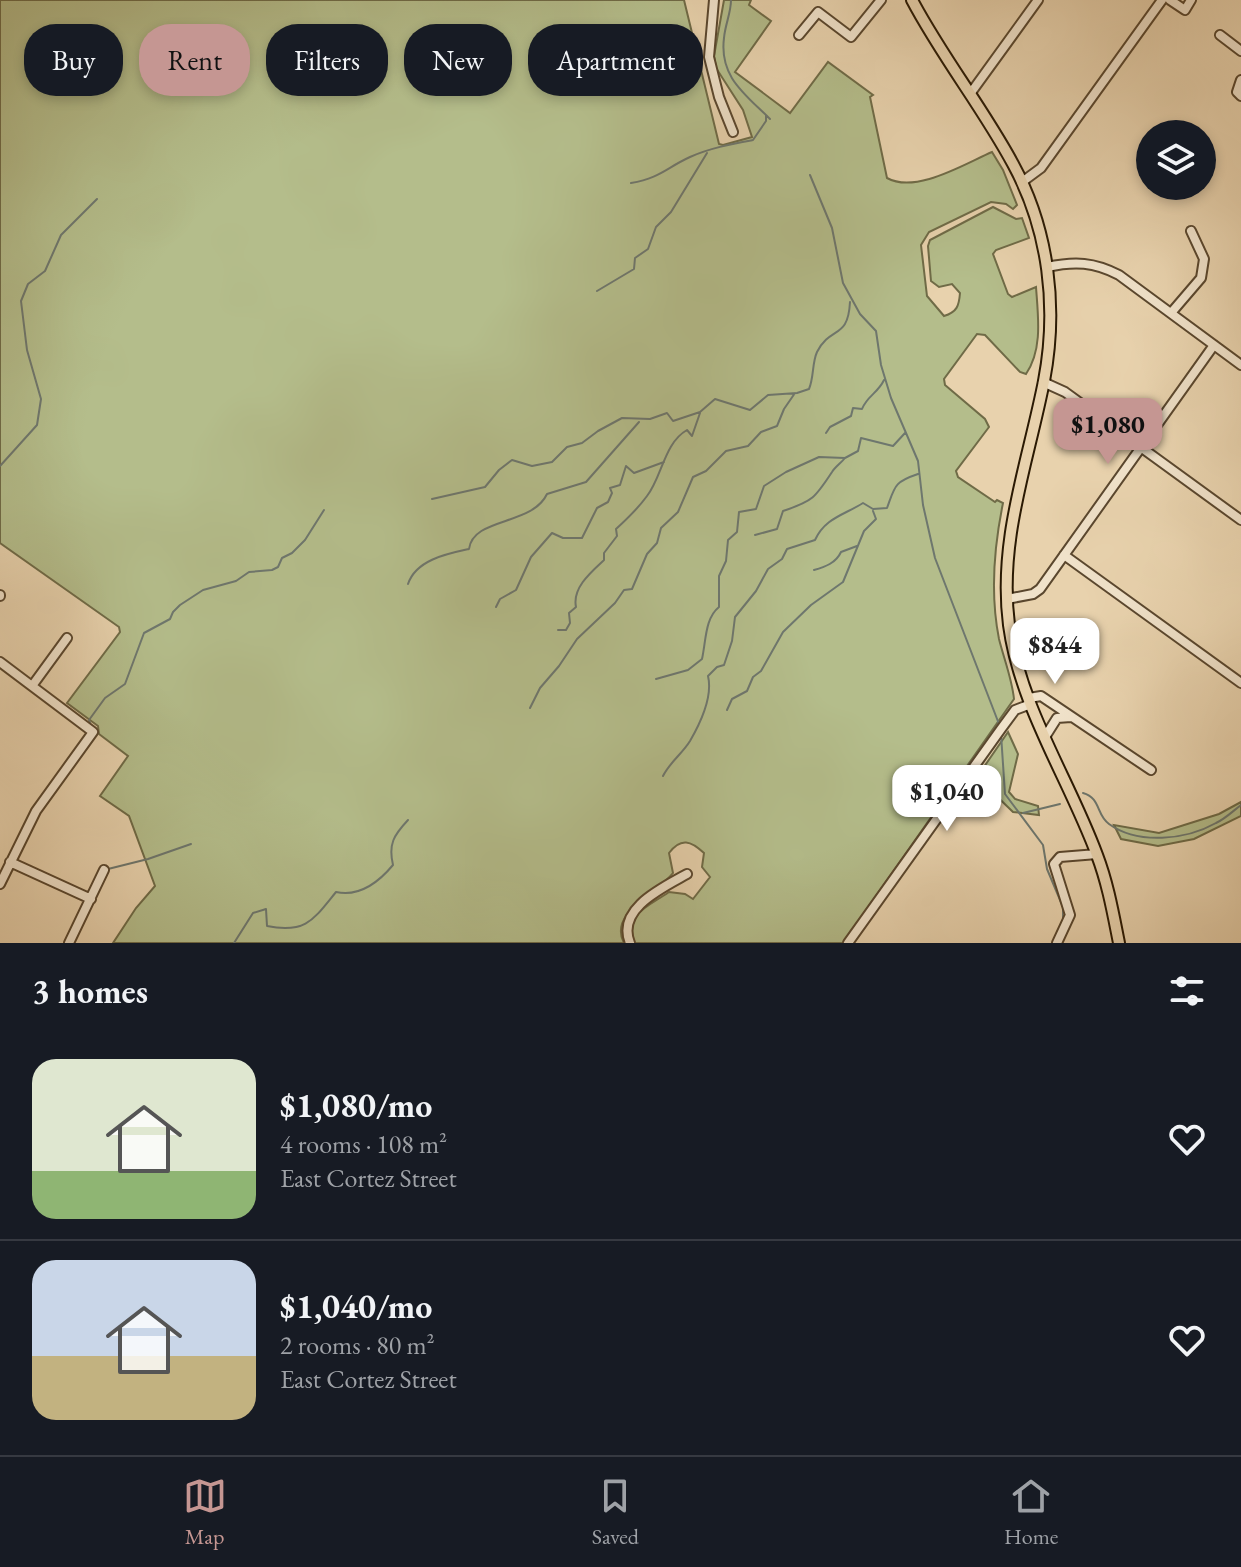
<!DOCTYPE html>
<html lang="en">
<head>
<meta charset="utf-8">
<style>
  :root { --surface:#171b24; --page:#20242c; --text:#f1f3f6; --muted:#9ea1a6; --line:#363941; --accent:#c59692 }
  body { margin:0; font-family:"EB Garamond",serif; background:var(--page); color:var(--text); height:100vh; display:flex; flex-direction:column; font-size:30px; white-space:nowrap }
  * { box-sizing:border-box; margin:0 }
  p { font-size:26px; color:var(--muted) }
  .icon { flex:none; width:44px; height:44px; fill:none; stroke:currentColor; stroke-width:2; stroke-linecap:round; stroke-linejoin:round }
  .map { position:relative; height:943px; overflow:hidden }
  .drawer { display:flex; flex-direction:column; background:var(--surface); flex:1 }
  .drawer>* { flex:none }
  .guide { position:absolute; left:24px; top:24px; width:800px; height:72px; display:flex; gap:16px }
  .buttons { position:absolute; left:1136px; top:120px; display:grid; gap:16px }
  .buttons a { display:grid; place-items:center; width:80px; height:80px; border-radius:50%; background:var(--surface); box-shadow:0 4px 12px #0003; font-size:40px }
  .price { position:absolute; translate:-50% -68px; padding:0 18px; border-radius:16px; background:#fff; color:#222; font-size:26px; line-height:52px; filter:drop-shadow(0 2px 4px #0008) }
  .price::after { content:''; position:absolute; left:50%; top:48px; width:24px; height:18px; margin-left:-12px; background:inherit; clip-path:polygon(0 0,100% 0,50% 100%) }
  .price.on { background:var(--accent); color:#111 }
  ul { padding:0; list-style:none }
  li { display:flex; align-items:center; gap:24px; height:200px; padding:0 32px }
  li+li { border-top:2px solid var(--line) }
  li span { display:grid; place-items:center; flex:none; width:224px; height:160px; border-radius:24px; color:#555 }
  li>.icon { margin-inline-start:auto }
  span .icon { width:96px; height:96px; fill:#fffc; stroke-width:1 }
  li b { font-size:34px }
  h2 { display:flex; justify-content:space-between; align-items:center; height:96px; padding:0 32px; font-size:34px }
  .chip { padding:0 28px; border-radius:32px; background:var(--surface); box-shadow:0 4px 12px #0003; font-size:28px; line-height:72px }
  .chip.on { background:var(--accent); color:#111 }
  .dock { display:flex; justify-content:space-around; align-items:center; height:112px; border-top:2px solid var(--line); background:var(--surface); font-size:22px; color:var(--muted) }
  .dock a { display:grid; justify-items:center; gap:4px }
  .dock .on { color:var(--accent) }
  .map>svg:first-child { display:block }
</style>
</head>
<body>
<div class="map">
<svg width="1241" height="943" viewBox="0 0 1241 943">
  <rect width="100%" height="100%" fill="#e8d2ad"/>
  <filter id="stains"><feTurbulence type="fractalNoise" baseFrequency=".0025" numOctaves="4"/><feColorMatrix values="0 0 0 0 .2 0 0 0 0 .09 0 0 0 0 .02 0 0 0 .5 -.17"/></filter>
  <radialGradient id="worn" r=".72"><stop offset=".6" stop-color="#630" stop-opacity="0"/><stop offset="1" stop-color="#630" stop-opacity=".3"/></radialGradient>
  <path fill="#b4bd8b" stroke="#6f6b47" stroke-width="2" d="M0 0H684L719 144 723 145 752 137 743 110 716 68 714 56 724 0H751L749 5 771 21 735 72 790 113 828 62 873 95 870 97 887 178C916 194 964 164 992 152L1003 170 1017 205 1013 209 1006 204 991 202 929 232 921 245 927 296 944 316C957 312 959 306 960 293L952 284 939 287 931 281 928 246 930 240 993 207 1016 219 1022 218 1029 238 996 250 993 254 1008 294 1012 297 1036 287C1038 316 1043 349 1026 374L1020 372 985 335 977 334 944 379 945 385 985 419 989 427 956 471 958 477 995 502 997 500 1003 503C994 547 990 594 999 639 1004 659 1012 679 1014 699L843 943H632C628 911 646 908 669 892L685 894 693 899 710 877 702 867 704 853C691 841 681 837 669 853L673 873C657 893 608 913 624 943H113L136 908 155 886 129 816 100 796 128 756 99 734 98 726 67 703 120 632 119 627 0 543Z
    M1008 732 1018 754 1009 792 1015 799 1038 806 1039 815 1013 812 977 777Z
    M1241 802V816L1194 839 1158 846 1121 839 1114 825 1159 833 1219 814Z"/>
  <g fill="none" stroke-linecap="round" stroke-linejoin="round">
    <path stroke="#6e776e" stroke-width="2" d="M731 0C731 13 725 25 724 38 719 77 745 94 770 119
      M810 175 832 228 843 283 860 314 876 331 881 365 891 398 918 461 923 505 935 558 999 724
      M631 183C660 178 666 168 690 157 710 148 732 144 753 140L766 121V115
      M597 291 634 269 635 258 648 249 656 227 671 212 707 153
      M826 433 830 427 851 416 853 408 862 409C867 396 878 393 884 380
      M0 466 37 425 41 399 27 350 21 301 28 284 45 271 61 235 97 199
      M432 499 485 487 499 470 512 460 532 466 552 462 567 447 582 443 598 431 622 418 650 419 667 413 673 421 700 412 715 399 750 410 768 395 797 393 809 389C814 377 812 363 817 352 831 325 848 340 850 302
      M755 535 777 529 783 511C813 501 815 498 832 472 835 467 841 463 845 458
      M814 570C825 567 836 563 841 552L857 546
      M408 584C416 560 446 554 469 549 473 517 532 526 547 494L586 482 639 422
      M496 607 500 599 516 590 531 557 552 533 563 538H582L597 508 608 502 612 493 610 488 620 485 626 466 634 473 664 462
      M558 630H566L570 623 569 613 576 607C572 588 591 572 604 560V553L617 536 616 529C627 519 639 507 647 496 662 477 664 443 687 430L692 436 700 413
      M656 679 688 670 702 659C706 641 705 618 719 607V576L726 561 728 540 737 532 739 512 756 509 764 486 786 472 819 457 845 458 858 451 861 438 893 446 905 433
      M530 708 540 688 559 666 577 639 615 603 624 590 632 589 647 554 657 543 661 528 678 512 693 477 706 471 726 451 748 446 761 432 777 426 784 409 795 393
      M727 710 732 699 747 691 753 677 761 671 783 632 811 605 843 582 864 531 876 519 873 511
      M91 726 89 720 105 698 125 684 144 633 170 619 173 612 180 605 203 590 236 581 249 572 272 570 278 567 282 558 292 553 305 540 324 510
      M1001 734 1005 794 1043 845 1047 869 1063 907V921
      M663 776C670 762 682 754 690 741 701 722 713 697 708 676L717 667 724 665 732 641 735 617 756 591 768 569 782 559 787 549 815 540C825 518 844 515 863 503L873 509 887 508C895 486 894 482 918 474
      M1083 793C1101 798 1096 815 1109 824 1138 845 1186 840 1216 823 1225 819 1233 811 1241 805
      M1023 813 1060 804
      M108 869 148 859 191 844
      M234 943 253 913 266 909 267 926C306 934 314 919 336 892 359 897 378 883 393 865 388 844 394 835 408 820"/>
    <defs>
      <path id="minor" d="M714 0 709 57 719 97 733 132
        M1170 0 1185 10 1191 0
        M799 35 818 12 851 37 881 0
        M1220 35 1241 51
        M1241 80 1237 92 1241 96
        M970 94 1038 0
        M1022 182 1041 168 1162 0
        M1047 267C1075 261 1094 262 1119 275L1241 365
        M1171 313 1201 278 1204 259 1191 231
        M1043 382 1065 392 1241 520
        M1064 555 1241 683
        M0 596V595
        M1007 599 1033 594 1040 589 1214 345
        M0 662 93 732 36 811 0 884
        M32 686 67 638
        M1029 698 1041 696 1151 770
        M1045 737 1057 718 1071 717
        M10 862 91 899
        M69 943 104 870
        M630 943C616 909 662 888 687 874
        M848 943 1001 729 1015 710 1031 704
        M1057 943 1070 915 1054 864 1060 857 1097 854"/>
      <path id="major" d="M912 0C942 57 983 108 1013 164 1049 230 1058 308 1044 381 1028 463 998 540 1009 625 1020 707 1069 779 1097 855 1108 884 1113 913 1119 943"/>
    </defs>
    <use href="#minor" stroke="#5a472e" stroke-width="12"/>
    <use href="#major" stroke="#2a1903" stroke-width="14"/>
    <use href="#minor" stroke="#f0e2ca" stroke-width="8"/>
    <use href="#major" stroke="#e8d2ad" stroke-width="10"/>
  </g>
  <rect width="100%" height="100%" filter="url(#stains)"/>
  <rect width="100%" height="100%" fill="url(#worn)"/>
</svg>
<div class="buttons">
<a><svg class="icon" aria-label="layers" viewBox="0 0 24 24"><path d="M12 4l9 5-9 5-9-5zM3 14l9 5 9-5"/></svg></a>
</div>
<b class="price on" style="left:1108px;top:466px">$1,080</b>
<b class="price" style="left:1055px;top:686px">$844</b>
<b class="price" style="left:947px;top:833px">$1,040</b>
<div class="guide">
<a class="chip">Buy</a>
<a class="chip on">Rent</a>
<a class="chip">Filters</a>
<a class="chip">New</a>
<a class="chip">Apartment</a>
</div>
</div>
<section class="drawer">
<h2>3 homes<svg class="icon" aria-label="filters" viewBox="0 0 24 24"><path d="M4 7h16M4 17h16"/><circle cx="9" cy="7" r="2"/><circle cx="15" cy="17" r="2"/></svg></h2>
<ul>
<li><span style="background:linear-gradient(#dfe7d0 70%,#8fb573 0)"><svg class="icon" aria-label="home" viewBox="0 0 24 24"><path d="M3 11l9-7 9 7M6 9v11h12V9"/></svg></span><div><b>$1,080/mo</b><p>4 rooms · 108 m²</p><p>East Cortez Street</p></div><svg class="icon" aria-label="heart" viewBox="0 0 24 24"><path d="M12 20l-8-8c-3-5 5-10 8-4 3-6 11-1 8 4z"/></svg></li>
<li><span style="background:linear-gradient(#c9d6e8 60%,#c2b280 0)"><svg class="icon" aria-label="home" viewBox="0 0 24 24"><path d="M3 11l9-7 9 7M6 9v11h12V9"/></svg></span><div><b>$1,040/mo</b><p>2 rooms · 80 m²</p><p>East Cortez Street</p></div><svg class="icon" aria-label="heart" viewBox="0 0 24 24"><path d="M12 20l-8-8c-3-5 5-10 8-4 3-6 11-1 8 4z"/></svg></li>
</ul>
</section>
<nav class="dock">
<a class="on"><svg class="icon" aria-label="map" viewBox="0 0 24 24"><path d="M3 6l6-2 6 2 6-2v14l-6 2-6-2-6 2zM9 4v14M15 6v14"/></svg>Map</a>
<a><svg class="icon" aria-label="saved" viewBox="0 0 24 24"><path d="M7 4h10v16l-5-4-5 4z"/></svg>Saved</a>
<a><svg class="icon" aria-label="home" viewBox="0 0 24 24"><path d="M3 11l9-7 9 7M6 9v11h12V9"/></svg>Home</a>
</nav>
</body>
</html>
